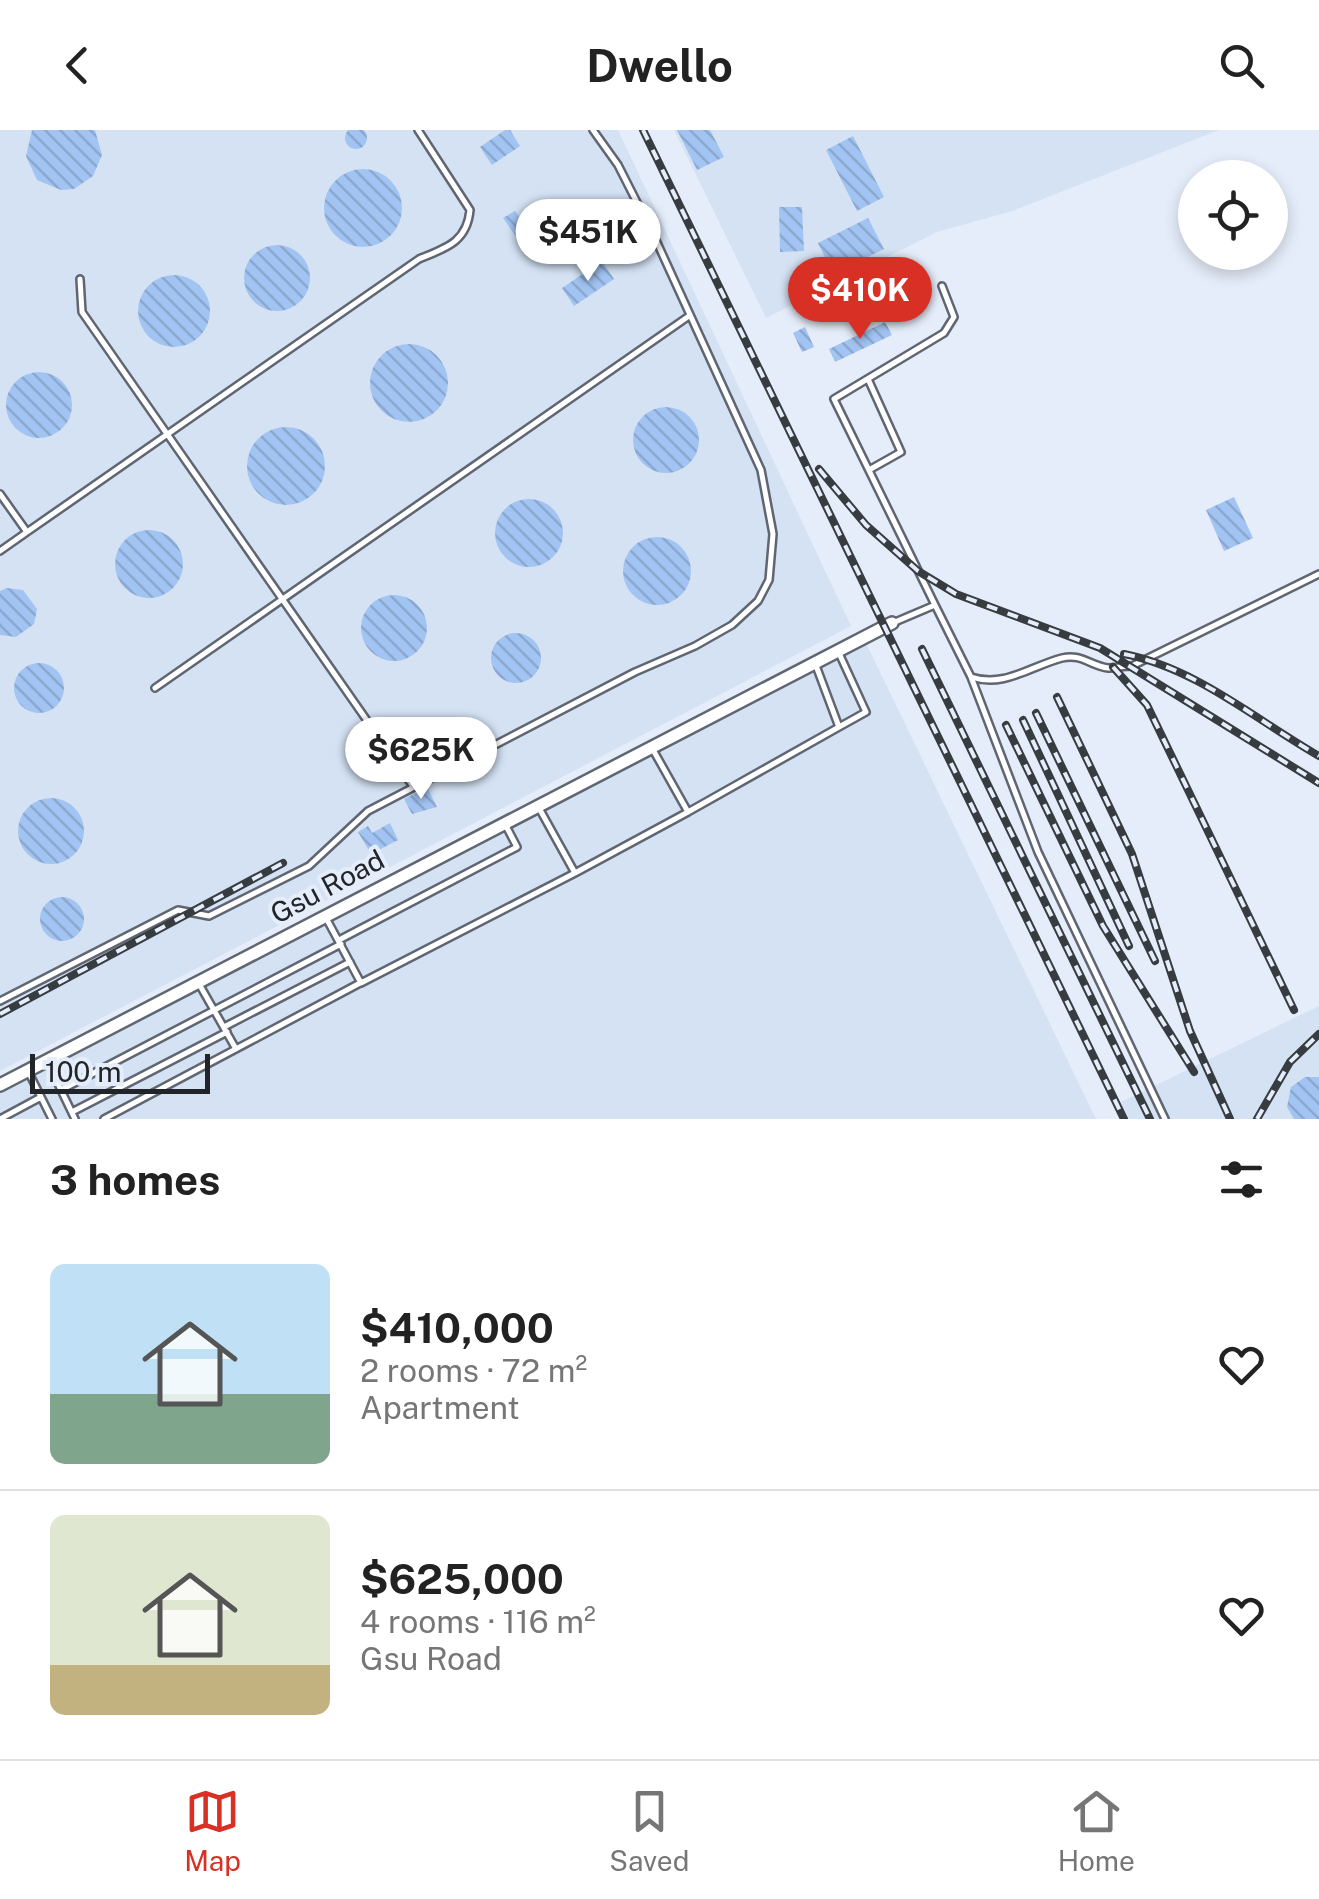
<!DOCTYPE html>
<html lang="en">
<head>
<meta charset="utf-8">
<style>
  :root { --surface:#fff; --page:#f6f6f6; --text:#222; --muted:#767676; --line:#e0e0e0; --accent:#d93025 }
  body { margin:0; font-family:"Public Sans",sans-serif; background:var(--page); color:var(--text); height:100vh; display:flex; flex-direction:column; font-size:38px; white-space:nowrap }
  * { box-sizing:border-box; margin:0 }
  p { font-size:32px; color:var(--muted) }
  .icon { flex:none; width:55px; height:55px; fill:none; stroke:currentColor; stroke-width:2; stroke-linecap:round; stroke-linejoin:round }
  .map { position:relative; height:989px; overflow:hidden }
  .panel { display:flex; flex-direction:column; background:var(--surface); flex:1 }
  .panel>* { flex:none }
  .controls { position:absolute; left:1178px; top:30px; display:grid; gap:20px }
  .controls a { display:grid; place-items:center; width:110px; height:110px; border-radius:50%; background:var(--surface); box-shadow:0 5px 15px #0003; font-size:50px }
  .scale { position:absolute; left:30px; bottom:25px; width:180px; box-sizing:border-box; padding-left:10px; border:5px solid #212529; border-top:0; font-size:28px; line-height:35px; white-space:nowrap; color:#212529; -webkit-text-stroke:8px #e5edfa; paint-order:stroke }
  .price { position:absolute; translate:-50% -85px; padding:0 22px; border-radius:35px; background:#fff; color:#222; font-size:32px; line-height:65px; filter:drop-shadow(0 2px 5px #0008) }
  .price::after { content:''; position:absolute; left:50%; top:60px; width:30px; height:22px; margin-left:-15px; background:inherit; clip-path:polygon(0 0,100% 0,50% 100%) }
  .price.on { background:var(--accent); color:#fff }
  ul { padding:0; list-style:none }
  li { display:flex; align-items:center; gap:30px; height:250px; padding:0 50px }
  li+li { border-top:2px solid var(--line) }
  li span { display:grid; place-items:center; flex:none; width:280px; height:200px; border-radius:15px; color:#555 }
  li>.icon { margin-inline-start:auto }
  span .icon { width:120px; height:120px; fill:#fffc; stroke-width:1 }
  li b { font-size:42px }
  h2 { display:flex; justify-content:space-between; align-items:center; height:120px; padding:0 50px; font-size:42px }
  header { display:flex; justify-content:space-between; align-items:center; height:130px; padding:0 50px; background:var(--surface); font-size:45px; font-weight:700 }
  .dock { display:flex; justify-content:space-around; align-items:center; height:140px; border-top:2px solid var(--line); background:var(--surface); font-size:28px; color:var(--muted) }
  .dock a { display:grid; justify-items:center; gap:5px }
  .dock .on { color:var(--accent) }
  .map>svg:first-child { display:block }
</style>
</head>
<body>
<header><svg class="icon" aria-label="back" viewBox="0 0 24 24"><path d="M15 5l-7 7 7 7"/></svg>Dwello<svg class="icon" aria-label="search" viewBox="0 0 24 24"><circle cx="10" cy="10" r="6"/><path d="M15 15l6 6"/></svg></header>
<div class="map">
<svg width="1319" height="989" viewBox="0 0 1319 989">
  <defs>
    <pattern id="building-back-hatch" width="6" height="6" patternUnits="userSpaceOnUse" patternTransform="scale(2.5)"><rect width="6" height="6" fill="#a2c4f2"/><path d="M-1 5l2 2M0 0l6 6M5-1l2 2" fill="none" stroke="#8ba8d0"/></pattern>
  </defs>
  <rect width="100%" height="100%" fill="#e5edfa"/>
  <path fill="#d4e2f4" d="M0 0H618L851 496 0 941Z
    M674 0H1219L1012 81 937 102 766 188Z
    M865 511 1096 989H0V961Z
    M1319 876V989H1129L1121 972Z"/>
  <path fill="url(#building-back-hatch)" d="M345 8a11 11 0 1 1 22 0a11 11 0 1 1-22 0Z
    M32 0H95L102 25 93 46 74 59 61 60 37 50 26 26Z
    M505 0H510L520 16 492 35 480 17Z
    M677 0H710L724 27 697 40Z
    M853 6 884 67 857 81 826 20Z
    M324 78a39 39 0 1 1 78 0a39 39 0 1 1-78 0Z
    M779 77H802L804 121 780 122Z
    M515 81 530 103 519 111 503 88Z
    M868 88 884 119 833 144 818 113Z
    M244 148a33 33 0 1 1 66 0a33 33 0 1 1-66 0Z
    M602 131 614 149 574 176 562 158Z
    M138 181a36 36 0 1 1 72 0a36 36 0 1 1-72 0Z
    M885 192 892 205 835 232 829 219Z
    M805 197 814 217 802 222 793 203Z
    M370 253a39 39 0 1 1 78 0a39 39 0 1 1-78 0Z
    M6 275a33 33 0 1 1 66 0a33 33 0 1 1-66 0Z
    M633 310a33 33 0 1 1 66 0a33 33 0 1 1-66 0Z
    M247 336a39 39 0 1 1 78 0a39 39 0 1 1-78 0Z
    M1234 367 1253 408 1224 421 1206 380Z
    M495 403a34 34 0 1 1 68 0a34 34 0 1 1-68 0Z
    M115 434a34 34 0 1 1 68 0a34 34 0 1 1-68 0Z
    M623 441a34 34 0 1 1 68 0a34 34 0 1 1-68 0Z
    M7 458 23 460 37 479 34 494 16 507 0 505V461Z
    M361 498a33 33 0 1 1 66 0a33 33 0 1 1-66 0Z
    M491 528a25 25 0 1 1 50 0a25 25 0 1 1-50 0Z
    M14 558a25 25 0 1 1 50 0a25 25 0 1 1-50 0Z
    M427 657 437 677 412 684 404 669Z
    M18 701a33 33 0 1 1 66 0a33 33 0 1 1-66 0Z
    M390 693 398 710 371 724 358 702 368 696 372 703Z
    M40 789a22 22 0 1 1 44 0a22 22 0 1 1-44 0Z
    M1305 947H1319V989H1294L1287 977 1291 957Z"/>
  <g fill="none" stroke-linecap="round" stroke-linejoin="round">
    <defs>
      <path id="lane" d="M80 149 82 182 412 655
        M868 249 901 322 869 340
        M0 364 27 402 419 129C446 118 467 112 470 80L418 0
        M0 421 27 402
        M935 475 834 269 944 203 954 187 942 156
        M895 492 935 475 971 547C1004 558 1031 536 1062 528 1081 523 1091 536 1108 538 1115 538 1124 536 1132 536L1319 444
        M838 521 866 582 839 597
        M971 547 1038 722 1165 989
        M155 558 689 186
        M652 618 688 682 839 597 815 533
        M539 678 575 743 688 682
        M325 786 361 853 575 743
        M339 810 517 717 505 694
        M198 852 236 919
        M0 871 178 780 209 786 309 736 368 681 635 542 695 516 732 495 758 471 769 450 773 404 761 340 654 106 618 35 593 0
        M224 897 350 832
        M48 933 75 989
        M29 943 52 989
        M61 960 341 814
        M72 982 227 902
        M0 989 41 967
        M104 989 362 852"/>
      <path id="street" d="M0 955 892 493"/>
    </defs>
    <use href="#lane" stroke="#5f6671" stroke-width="10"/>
    <use href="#street" stroke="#5f6671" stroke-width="16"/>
    <use href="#lane" stroke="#fff" stroke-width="5"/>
    <use href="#street" stroke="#fff" stroke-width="11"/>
    <defs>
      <path id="rail" d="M643 0 1124 989
        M819 339 866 395 918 441 956 464 1100 518 1319 653
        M922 519 1150 989
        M1124 524C1196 538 1256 590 1319 626
        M1113 537 1147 575 1294 880
        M1057 567 1132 724 1190 901 1230 989
        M1036 583 1155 831
        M1023 590 1129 816
        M1006 595 1103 796 1194 942
        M0 884 283 733
        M1257 989 1290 932 1319 904"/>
    </defs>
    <use href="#rail" stroke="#373c41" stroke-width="8"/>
    <use href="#rail" stroke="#e5edfa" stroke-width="4" stroke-dasharray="11" stroke-linecap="butt"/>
  </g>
  <g text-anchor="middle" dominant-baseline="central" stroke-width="8" stroke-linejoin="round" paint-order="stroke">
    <g font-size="28" fill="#212529" stroke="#e5edfa">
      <text transform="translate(327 756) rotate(-28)">Gsu Road</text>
    </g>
  </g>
</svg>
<div class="controls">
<a><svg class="icon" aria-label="locate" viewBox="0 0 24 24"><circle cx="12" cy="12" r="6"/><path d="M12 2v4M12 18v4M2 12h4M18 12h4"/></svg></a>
</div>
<div class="scale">100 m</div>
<b class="price" style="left:588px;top:154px">$451K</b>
<b class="price on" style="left:860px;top:212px">$410K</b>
<b class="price" style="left:421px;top:672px">$625K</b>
</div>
<section class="panel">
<h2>3 homes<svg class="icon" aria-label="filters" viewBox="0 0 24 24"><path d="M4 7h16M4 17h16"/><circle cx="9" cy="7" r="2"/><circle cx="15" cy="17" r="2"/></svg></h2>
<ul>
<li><span style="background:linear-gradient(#bfe0f5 65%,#7fa58c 0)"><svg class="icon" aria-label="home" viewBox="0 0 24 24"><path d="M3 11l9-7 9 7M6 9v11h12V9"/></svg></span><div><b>$410,000</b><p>2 rooms · 72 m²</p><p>Apartment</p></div><svg class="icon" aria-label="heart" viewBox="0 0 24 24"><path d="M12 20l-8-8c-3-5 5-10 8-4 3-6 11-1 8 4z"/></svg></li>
<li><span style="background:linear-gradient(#dfe7d0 75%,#c2b280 0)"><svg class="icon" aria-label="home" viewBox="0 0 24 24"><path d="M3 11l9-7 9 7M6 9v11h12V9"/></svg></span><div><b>$625,000</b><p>4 rooms · 116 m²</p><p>Gsu Road</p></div><svg class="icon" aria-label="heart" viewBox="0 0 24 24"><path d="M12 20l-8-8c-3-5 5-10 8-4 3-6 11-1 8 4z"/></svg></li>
</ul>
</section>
<nav class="dock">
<a class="on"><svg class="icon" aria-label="map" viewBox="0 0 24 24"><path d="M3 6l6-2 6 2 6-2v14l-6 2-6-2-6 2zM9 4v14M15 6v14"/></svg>Map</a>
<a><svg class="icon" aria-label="saved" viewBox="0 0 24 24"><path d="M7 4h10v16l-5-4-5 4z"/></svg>Saved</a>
<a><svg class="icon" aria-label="home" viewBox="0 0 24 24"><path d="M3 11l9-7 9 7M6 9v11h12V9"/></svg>Home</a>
</nav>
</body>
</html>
